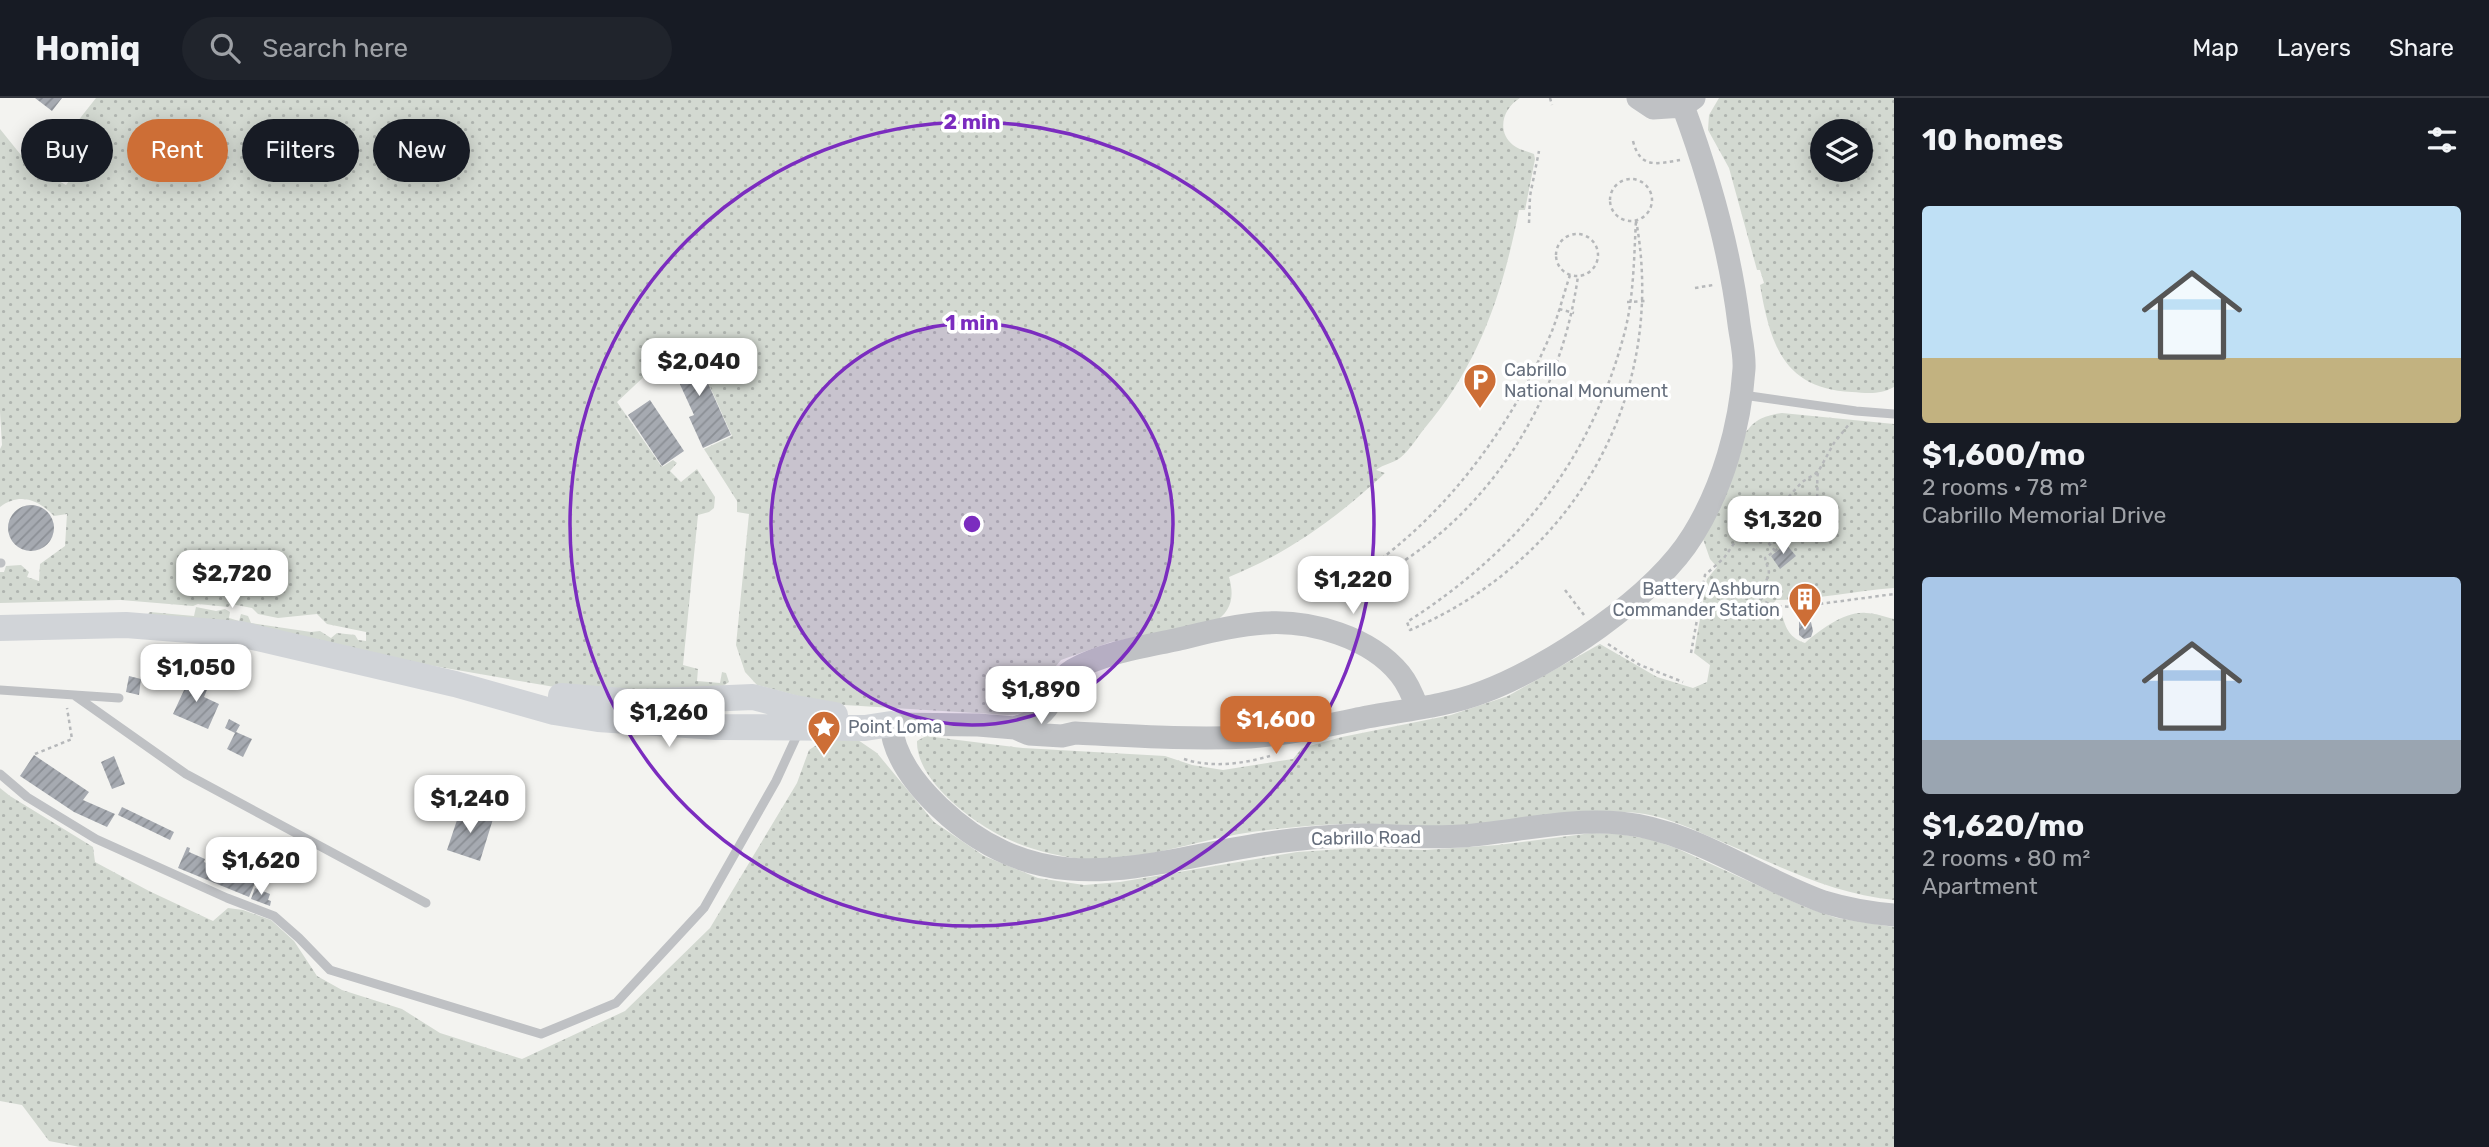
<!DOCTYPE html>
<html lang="en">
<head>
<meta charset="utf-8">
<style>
  :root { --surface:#171b24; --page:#20242c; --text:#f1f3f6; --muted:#9ea1a6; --line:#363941; --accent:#cd6e36 }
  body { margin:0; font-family:Rubik,sans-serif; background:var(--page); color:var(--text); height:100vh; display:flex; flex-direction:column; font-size:26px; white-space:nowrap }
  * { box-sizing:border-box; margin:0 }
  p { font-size:23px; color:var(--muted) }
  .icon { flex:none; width:38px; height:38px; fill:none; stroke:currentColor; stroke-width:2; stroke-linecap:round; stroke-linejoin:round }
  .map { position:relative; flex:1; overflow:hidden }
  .side { display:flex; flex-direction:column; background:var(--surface); width:595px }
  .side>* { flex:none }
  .hud { position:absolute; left:21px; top:21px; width:665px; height:63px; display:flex; gap:14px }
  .fabs { position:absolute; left:1810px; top:21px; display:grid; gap:14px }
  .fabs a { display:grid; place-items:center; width:63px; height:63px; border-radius:50%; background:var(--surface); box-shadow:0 4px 18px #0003; font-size:35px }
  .price { position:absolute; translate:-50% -60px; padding:0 16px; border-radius:14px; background:#fff; color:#222; font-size:23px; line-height:46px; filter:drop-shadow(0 2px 4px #0008) }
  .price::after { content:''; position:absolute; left:50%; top:42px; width:21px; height:16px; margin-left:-10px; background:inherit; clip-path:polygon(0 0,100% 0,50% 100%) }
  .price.active { background:var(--accent); color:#fff }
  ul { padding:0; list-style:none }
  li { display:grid; align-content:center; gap:14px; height:371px; padding:0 28px }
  li span { display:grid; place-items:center; height:217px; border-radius:7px; color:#555 }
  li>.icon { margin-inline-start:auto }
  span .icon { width:126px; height:126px; fill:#fffc; stroke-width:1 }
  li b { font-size:30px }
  h2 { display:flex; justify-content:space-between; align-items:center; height:84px; padding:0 28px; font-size:30px }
  .chip { padding:0 24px; border-radius:32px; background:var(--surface); box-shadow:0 4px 18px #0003; font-size:24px; line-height:63px }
  .chip.active { background:var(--accent); color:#fff }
  header { display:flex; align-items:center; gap:42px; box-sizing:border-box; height:98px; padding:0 35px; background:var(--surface); border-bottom:2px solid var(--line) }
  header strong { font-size:33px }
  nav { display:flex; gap:38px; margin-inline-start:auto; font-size:24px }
  .search { width:490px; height:63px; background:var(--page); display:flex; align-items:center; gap:18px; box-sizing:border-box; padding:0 24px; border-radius:38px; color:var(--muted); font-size:26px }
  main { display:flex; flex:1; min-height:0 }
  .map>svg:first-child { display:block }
</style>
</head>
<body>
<header>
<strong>Homiq</strong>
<div class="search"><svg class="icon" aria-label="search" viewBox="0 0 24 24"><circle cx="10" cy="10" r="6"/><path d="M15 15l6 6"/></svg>Search here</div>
<nav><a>Map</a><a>Layers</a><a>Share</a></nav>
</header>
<main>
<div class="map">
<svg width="1894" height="1049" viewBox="0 0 1894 1049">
  <defs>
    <pattern id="grass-dots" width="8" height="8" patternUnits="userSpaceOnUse" patternTransform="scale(1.75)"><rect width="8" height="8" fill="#d3d9d1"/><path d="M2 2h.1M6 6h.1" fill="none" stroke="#afb4af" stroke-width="1.8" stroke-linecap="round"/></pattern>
    <pattern id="building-hatch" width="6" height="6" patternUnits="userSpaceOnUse" patternTransform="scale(1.75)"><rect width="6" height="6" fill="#a6aab1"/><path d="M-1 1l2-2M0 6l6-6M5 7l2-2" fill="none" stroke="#8b8f95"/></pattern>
  </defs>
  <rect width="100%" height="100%" fill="#f3f3f0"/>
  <path fill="url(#grass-dots)" fill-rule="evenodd" d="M96 0H1520C1503 10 1496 33 1513 47 1519 52 1527 53 1534 56L1535 61 1525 112H1519C1503 194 1479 267 1424 331 1417 340 1409 353 1400 360 1393 365 1384 366 1376 372L1385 375C1338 419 1289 455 1229 479 1235 500 1231 514 1213 525L1111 544 1061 562 1040 587 1036 602 1029 611 1020 616 1008 617 828 606 757 587 745 574 736 547 749 416 737 414V403L704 351 732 338 691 246 667 257 617 304 662 369 673 362 677 365 670 373 681 384 697 371 715 399 714 410 709 414 698 417 683 567 698 571 697 583 720 585 722 574 726 575 729 584 722 589 572 592 146 518 150 514 194 518 196 509 216 513 225 511 230 514 229 520 239 523 241 516 248 518 251 525 311 534 320 533 331 540 337 535 355 537 358 542 366 543V534L327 526 317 516 278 520 258 516 252 510 231 506 228 509 198 506 193 508 121 502 0 505V474H4L6 468 21 467 29 474 27 479 39 483 40 466 65 448 67 416 54 418C39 402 20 394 0 409V351L2 347 0 314V31L29 67 66 87C82 68 75 58 66 38Z
    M1719 0H1894V289C1880 297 1867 295 1852 294 1783 291 1770 245 1760 187L1764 185 1760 172H1757L1729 70 1708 32 1709 17ZM1822 33H1860V72H1822Z
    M1782 315 1894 326V490C1854 493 1815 502 1776 502L1767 513 1782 517C1786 531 1790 540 1805 545 1820 532 1845 513 1866 515 1875 515 1885 519 1894 521V802C1832 796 1777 767 1720 743 1696 733 1670 720 1645 716 1577 707 1512 726 1445 729 1411 730 1378 725 1344 726 1310 727 1273 731 1239 736 1187 745 1135 765 1082 761 1056 758 1025 750 1001 738 970 722 916 682 917 643L926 638 1023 650 1165 658 1192 667 1223 672 1293 661 1302 650 1342 639 1451 617 1508 598 1600 546 1657 579 1693 590 1707 584 1710 567 1694 555 1707 481 1717 469 1710 461 1703 441 1743 339C1753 322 1763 318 1782 315Z
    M824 642H858L877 655 934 724 984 758 1038 780 1084 787 1120 784 1297 754 1360 750 1424 752 1498 747 1592 735 1619 736 1649 741 1676 750 1805 809 1837 820 1894 829V1049H80L49 1043 22 1007 0 1003V690L10 698 93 749 95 764 149 793 213 823 228 810 243 812 271 822 294 843 317 878 342 892 402 911 440 935 522 961 625 913 710 830 797 685 809 652Z"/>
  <path fill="url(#building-hatch)" d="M35 0H62L52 13Z
    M691 247 731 337 703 350 689 319 694 317 667 258Z
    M650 302 684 353 662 368 628 317Z
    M8 430a23 23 0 1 1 46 0a23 23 0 1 1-46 0Z
    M1786 446 1796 458 1780 471 1771 458Z
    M1799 522 1811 524 1813 533 1811 539 1804 541 1799 537Z
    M129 578 141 581 139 597 126 594Z
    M190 579 209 587 204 599 219 606 208 631 173 616Z
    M229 621 240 627 236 634 252 641 243 659 227 651 235 635 225 630Z
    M34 657 89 694 83 702 115 716 107 729 74 714 20 678Z
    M114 658 125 686 112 691 101 664Z
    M122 709 174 734 170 742 118 717Z
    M461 710 493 721 480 763 447 752Z
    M187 749 190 750 189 754 205 761 204 764 255 785 249 799 178 770Z
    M255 790 270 796 268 802 271 803 270 808 251 801Z"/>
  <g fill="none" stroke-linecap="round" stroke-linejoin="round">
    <path stroke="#b6b8ba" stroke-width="2.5" stroke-dasharray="3.5 3.5" stroke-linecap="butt" d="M1550 0 1552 7
      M1633 43C1640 71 1657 66 1680 62
      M1610 102a21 21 0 1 1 42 0a21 21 0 1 1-42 0Z
      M1636 122C1668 298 1574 462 1410 532L1407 524C1519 452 1591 363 1625 233 1634 197 1634 158 1636 122Z
      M1529 125 1530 98 1539 53
      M1556 157a21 21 0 1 1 42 0a21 21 0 1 1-42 0Z
      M1570 177C1564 195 1559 215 1552 233 1515 321 1457 403 1381 461 1366 472 1351 481 1336 491L1339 497C1471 444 1559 317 1578 178
      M1695 190 1713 187
      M1627 204 1646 203
      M1559 211 1574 215
      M1818 375C1816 384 1819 393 1816 403 1809 429 1786 445 1765 460L1769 474 1761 501 1772 508 1797 509 1894 496
      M1751 423 1775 453
      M1565 492 1584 517
      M1608 546 1640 567 1683 584
      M1691 555 1705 477 1724 460 1750 422 1784 404 1802 384 1818 374 1834 345 1850 325
      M35 656 72 641 67 610
      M1184 661C1212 670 1242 666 1270 658"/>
    <path stroke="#bfc1c4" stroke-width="9" d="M1743 297 1856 313 1894 316
      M0 465H1
      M0 592 119 600
      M74 597 186 676 426 805
      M0 676 27 699 96 741 227 800 274 818 299 840 330 872 541 936 616 905 704 810 776 683 799 633"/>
    <path stroke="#bfc1c4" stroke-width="23" d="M1638 0 1653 10 1683 8 1694 0
      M1683 8C1709 78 1730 152 1739 226 1741 241 1745 257 1744 271 1740 328 1723 389 1693 437 1655 499 1550 569 1483 594 1447 608 1405 612 1367 619 1329 627 1290 636 1250 639 1192 642 1133 638 1075 635L1062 638 1029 636 1015 630 978 627 891 626C893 658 916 687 939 709 1052 817 1160 756 1292 742 1318 739 1343 737 1369 737 1400 738 1431 740 1462 738 1514 734 1568 720 1620 725 1694 732 1756 780 1824 804 1847 811 1870 815 1894 817
      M1015 630C1030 625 1045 617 1052 601 1057 589 1060 580 1073 572 1103 555 1142 549 1175 542 1205 535 1235 527 1265 525 1311 522 1370 539 1400 576 1408 586 1413 598 1417 609"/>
    <path stroke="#d1d4d8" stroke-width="26" d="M0 530 126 527 240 536 455 586 554 614 598 621 716 629 865 630 891 626
      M561 598 635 604 753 599 795 610 835 617"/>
  </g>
  <circle cx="972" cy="426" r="201" fill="#7b2cbf" fill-opacity=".12"/>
  <g fill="none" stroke="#7b2cbf" stroke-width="3.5">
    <circle cx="972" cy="426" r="201"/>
    <circle cx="972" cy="426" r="402"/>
  </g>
  <defs>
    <symbol id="parking-pin" viewBox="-11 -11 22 30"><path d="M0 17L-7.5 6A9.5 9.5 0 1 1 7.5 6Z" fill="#cd6e36" stroke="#fff"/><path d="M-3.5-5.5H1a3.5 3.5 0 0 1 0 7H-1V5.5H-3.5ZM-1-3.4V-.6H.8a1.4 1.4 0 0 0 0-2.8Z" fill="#fff"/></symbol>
    <symbol id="building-pin" viewBox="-11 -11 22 30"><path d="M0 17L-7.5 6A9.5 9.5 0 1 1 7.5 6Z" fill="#cd6e36" stroke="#fff"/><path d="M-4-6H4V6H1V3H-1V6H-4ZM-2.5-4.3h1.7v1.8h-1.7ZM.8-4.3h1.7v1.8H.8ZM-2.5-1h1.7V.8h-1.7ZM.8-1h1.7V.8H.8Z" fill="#fff"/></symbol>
    <symbol id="sight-pin" viewBox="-11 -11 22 30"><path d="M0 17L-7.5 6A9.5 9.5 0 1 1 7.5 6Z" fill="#cd6e36" stroke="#fff"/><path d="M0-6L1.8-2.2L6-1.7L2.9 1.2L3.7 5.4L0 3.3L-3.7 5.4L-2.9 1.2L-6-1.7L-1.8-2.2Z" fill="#fff"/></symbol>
  </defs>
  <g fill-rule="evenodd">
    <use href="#parking-pin" x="1461" y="263" width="38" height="52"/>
    <use href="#building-pin" x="1786" y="482" width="38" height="52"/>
    <use href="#sight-pin" x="805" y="610" width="38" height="52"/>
  </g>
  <g text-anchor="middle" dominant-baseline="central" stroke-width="7" stroke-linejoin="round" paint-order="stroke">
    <g font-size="18" fill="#666f7d" stroke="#fff" text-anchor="start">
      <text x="1504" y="272">Cabrillo<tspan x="1504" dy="21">National Monument</tspan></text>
      <text x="1780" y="491" text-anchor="end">Battery Ashburn<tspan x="1780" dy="21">Commander Station</tspan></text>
      <text x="848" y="629">Point Loma</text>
    </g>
    <g font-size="18" fill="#666f7d" stroke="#fff">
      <text transform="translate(1366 740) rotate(-1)">Cabrillo Road</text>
    </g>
  </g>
  <circle cx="972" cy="426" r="10" fill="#7b2cbf" stroke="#fff" stroke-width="3.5"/>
  <g font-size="21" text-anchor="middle" font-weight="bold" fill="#7b2cbf" stroke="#fff" stroke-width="7" stroke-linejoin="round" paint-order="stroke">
    <text x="972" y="31">2 min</text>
    <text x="972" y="232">1 min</text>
  </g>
</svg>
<div class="fabs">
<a><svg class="icon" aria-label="layers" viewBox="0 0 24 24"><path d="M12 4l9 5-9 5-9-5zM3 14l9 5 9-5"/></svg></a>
</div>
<b class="price" style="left:699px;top:300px">$2,040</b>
<b class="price" style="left:1783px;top:458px">$1,320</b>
<b class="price" style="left:232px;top:512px">$2,720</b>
<b class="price" style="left:1353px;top:518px">$1,220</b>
<b class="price" style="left:196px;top:606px">$1,050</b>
<b class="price" style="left:1041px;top:628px">$1,890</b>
<b class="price" style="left:669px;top:651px">$1,260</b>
<b class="price active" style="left:1276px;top:658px">$1,600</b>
<b class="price" style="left:470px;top:737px">$1,240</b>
<b class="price" style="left:261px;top:799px">$1,620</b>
<div class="hud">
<a class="chip">Buy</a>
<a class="chip active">Rent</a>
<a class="chip">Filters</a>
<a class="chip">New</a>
</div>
</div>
<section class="side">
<h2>10 homes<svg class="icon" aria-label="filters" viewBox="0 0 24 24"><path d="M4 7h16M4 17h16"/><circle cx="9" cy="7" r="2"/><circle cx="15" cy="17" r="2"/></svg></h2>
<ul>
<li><span style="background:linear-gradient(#bfe0f5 70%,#c2b280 0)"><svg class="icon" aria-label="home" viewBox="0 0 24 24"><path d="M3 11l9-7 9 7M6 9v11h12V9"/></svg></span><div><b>$1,600/mo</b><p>2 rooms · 78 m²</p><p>Cabrillo Memorial Drive</p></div></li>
<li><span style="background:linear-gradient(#a9c7e8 75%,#9aa5b1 0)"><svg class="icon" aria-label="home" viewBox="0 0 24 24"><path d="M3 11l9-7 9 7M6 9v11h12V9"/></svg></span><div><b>$1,620/mo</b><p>2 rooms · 80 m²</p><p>Apartment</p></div></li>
</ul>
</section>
</main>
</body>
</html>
